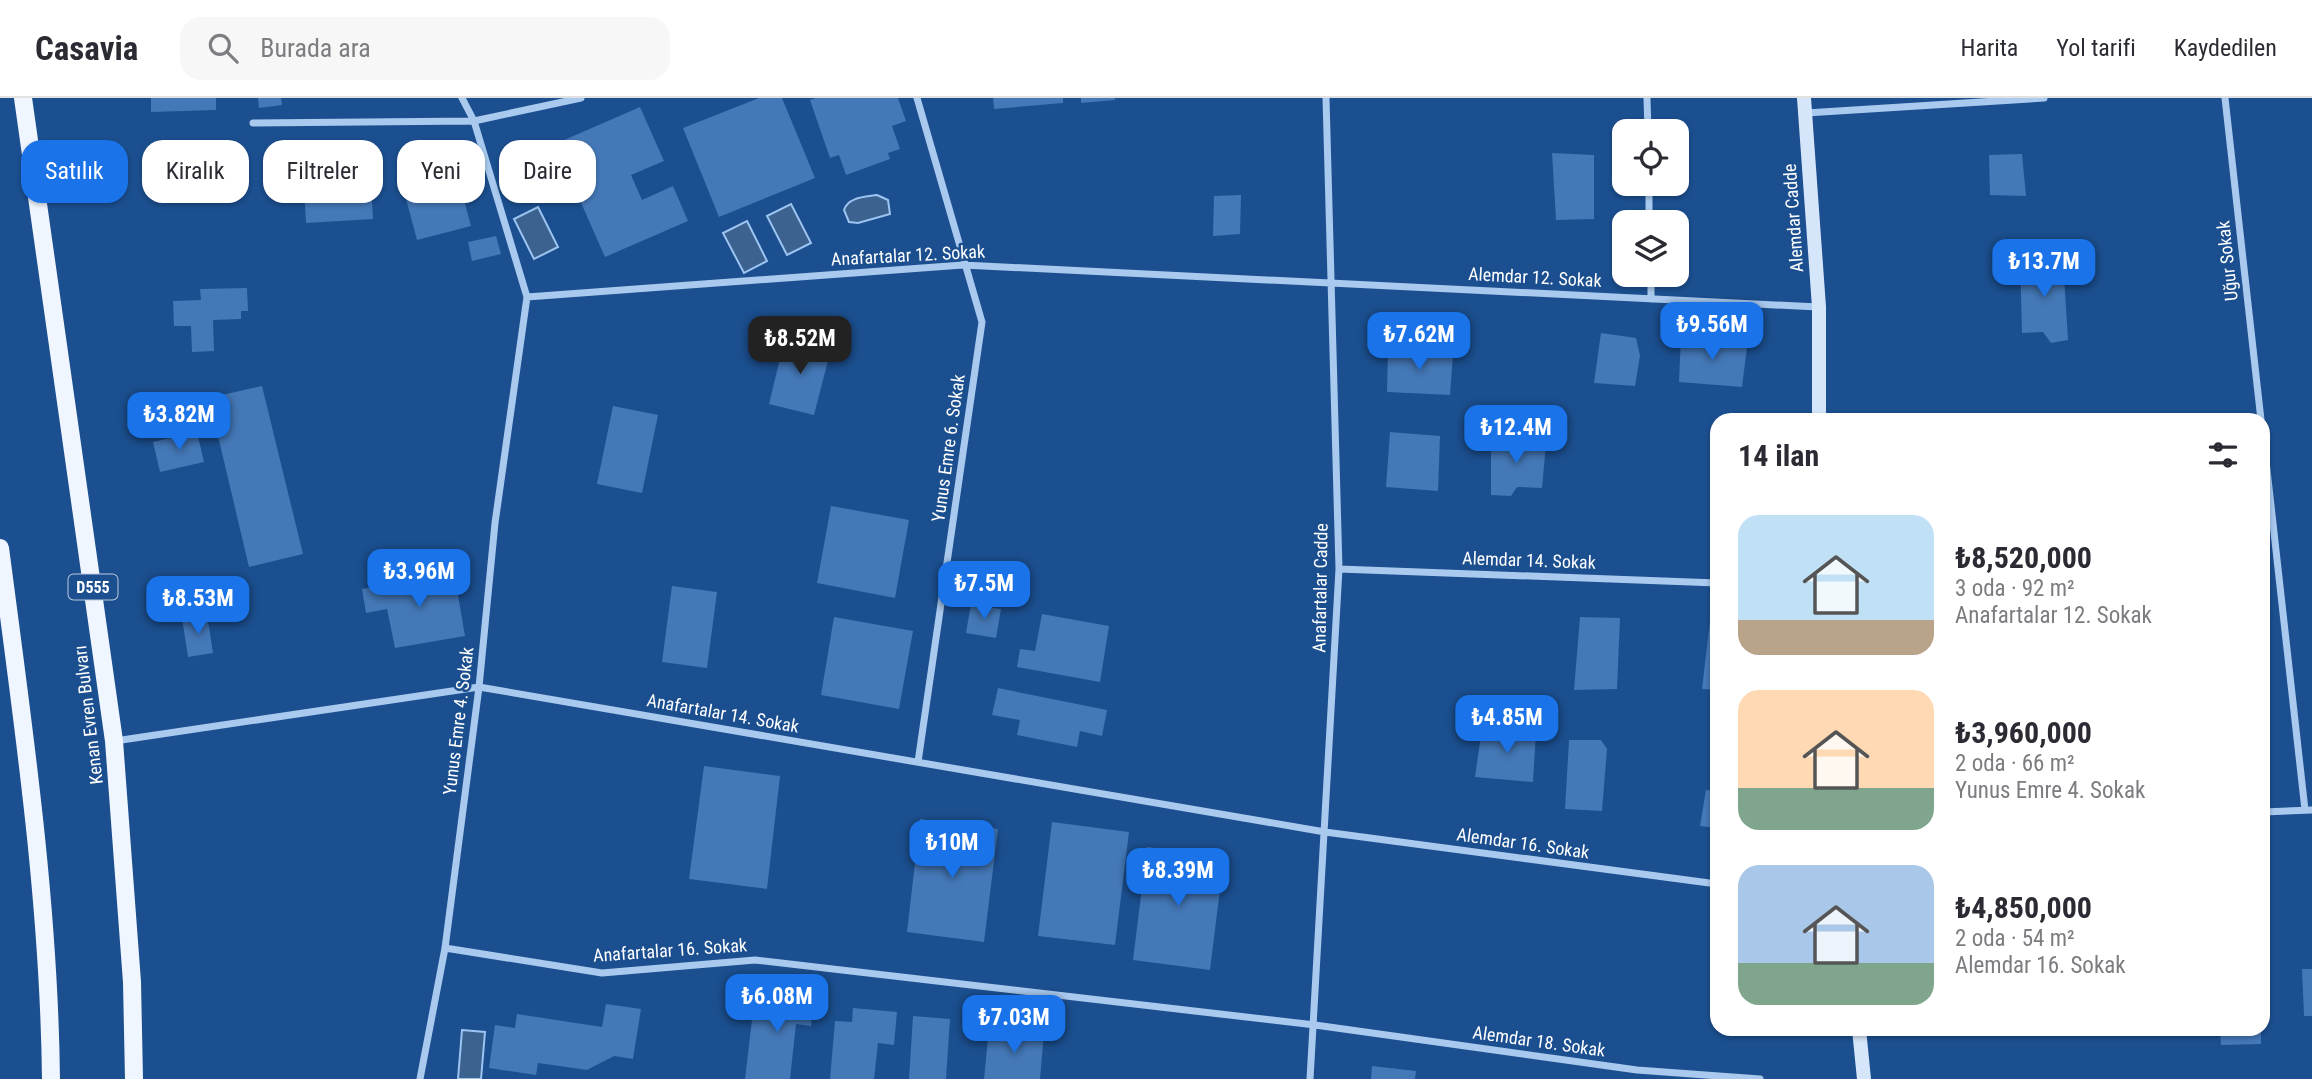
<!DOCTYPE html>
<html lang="tr">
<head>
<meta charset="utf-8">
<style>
  :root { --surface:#fff; --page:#f7f7f7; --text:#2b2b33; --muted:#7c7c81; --line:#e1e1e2; --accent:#1a73e8 }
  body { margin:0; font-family:"Roboto Condensed",sans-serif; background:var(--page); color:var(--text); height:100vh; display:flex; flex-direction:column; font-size:26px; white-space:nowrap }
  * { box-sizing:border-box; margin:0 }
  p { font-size:23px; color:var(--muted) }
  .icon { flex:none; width:38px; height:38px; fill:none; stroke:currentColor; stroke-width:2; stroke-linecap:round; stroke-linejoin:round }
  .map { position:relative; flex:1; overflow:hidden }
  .drawer { position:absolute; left:1710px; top:315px; width:560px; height:623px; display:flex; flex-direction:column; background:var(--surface); border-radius:21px; box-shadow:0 2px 5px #0004 }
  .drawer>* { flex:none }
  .guide { position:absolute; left:21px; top:42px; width:665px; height:63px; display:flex; gap:14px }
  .tools { position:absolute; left:1612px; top:21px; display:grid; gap:14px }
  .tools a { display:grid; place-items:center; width:77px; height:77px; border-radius:14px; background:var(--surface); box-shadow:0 2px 5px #0004; font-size:35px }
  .price { position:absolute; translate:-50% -60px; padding:0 16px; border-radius:14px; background:var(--accent); color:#fff; font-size:23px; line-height:46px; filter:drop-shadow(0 2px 4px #0008) }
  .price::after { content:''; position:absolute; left:50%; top:42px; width:21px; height:16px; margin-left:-10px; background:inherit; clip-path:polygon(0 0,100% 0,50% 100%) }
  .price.on { background:#222; color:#fff }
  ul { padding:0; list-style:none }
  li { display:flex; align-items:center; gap:21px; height:175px; padding:0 28px }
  li span { display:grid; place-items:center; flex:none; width:196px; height:140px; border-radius:21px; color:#555 }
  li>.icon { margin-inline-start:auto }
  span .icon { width:84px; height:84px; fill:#fffc; stroke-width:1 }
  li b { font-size:30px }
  h2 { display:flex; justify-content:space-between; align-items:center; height:84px; padding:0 28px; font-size:30px }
  .chip { padding:0 24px; border-radius:21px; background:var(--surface); box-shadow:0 2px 5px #0004; font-size:24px; line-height:63px }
  .chip.on { background:var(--accent); color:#fff }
  header { display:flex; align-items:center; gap:42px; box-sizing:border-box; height:98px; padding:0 35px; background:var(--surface); border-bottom:2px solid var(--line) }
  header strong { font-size:33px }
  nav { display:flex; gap:38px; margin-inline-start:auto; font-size:24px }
  .search { width:490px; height:63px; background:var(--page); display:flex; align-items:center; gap:18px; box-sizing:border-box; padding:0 24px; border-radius:21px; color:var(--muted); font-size:26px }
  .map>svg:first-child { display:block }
</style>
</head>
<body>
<header>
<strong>Casavia</strong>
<div class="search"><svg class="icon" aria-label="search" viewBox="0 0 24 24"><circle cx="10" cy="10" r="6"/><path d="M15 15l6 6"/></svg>Burada ara</div>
<nav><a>Harita</a><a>Yol tarifi</a><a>Kaydedilen</a></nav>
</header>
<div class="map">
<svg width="2312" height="981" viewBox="0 0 2312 981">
  <rect width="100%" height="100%" fill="#1b4f8f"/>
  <path fill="#3c6290" stroke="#9cc4f0" stroke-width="2" d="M877 97 888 102 890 116 858 125 849 124 844 112C848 99 865 99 877 97Z
    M791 106 811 145 787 157 767 118Z
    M538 109 558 149 534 161 514 121Z
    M747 123 767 163 744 175 723 135Z
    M462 932 485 934 481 981H458Z"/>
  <path fill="#4478b7" d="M151 0H216V12L151 14Z
    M258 0H281L282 7 259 10Z
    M759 0H782L815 80 719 119 683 30Z
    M815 0H898L906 23 892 28 900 51 888 55 890 61 846 77 839 57 830 60 810 2Z
    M993 0H1063V5L994 11Z
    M1081 0H1115V2L1081 5Z
    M640 9 664 63 631 77 642 102 673 88 688 123 605 159 555 46Z
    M451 53 471 128 417 142 397 67Z
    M1552 55 1594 57V121L1556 122Z
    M2022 56 2026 98 1990 97 1989 57Z
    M352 57 353 70 370 69 373 121 306 125 304 89 317 88 316 76 327 75V59Z
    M1241 97 1240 136 1213 138 1214 98Z
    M496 138 501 156 472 163 468 144Z
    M2020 162H2063L2068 242 2051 245 2043 234 2022 235Z
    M247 190 248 213H241V221L213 222 214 253 192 254 191 228H174L173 203 201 202 200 191Z
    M1601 235 1636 240 1640 258 1635 288 1594 285Z
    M1681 238 1740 244 1747 249 1742 289 1679 284Z
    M785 240 831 251 814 317 769 306Z
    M1388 251 1447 254 1453 257 1450 297 1387 294Z
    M262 288 303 456 249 469 209 300Z
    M613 308 658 317 642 395 597 386Z
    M197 334 204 364 160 374 153 344Z
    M1390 334 1440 338 1438 393 1386 389Z
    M1491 338 1537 342 1546 346 1542 390 1517 389 1511 398 1491 397Z
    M831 408 909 422 895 500 817 485Z
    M454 474 465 538 395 550 387 511 366 515 362 491Z
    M672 488 717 494 707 570 662 564Z
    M971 506 1001 511 996 540 966 535Z
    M207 516 213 555 188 559 182 520Z
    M1042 516 1109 528 1100 584 1017 569 1020 551 1035 553Z
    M834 519 913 533 899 611 821 597Z
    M1580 519 1620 520 1617 591 1574 592Z
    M1710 523 1717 524V592L1702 591Z
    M998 590 1107 612 1102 638 1080 633 1077 649 1017 637 1020 622 992 617Z
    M1482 630 1536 634 1533 684 1475 679Z
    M1569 642H1601L1607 651 1602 713 1565 711Z
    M704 668 780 678 767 791 689 781Z
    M1706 692 1717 693V730L1700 728Z
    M920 721 998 731 984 844 907 834Z
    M1052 724 1129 734 1115 847 1038 838Z
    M1147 749 1224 759 1210 872 1133 862Z
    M2302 871H2312V918H2304Z
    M771 892 815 896 811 928 796 926 790 981H745L754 905 770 906Z
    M606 906 641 911 633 961 614 958 587 972 538 965 536 977 489 970 495 927 515 930 517 916 602 929Z
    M853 910 897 914 894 947 878 945 874 981H830L835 923 852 924Z
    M913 918 950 921 946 981H909Z
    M989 930 1044 935 1040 981H984Z
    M1927 931H1972V937L1927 935Z
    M2220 931H2261V946L2221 947Z
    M1372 968 1416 973 1415 981H1371Z"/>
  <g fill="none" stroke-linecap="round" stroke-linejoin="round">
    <path stroke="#a9c9ee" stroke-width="7" d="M917 0 982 224 918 664
      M1647 0 1648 33
      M2225 0 2261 322
      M1806 15 2044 0
      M253 25 474 23 581 0
      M1649 86V124
      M1651 177V201
      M527 199 963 167 1818 209
      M2263 336 2305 712
      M1339 471 1717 485
      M115 643 479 589 1325 734 1717 786
      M2263 714 2312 712
      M445 850 602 875 755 862 1315 927 1637 972 1760 981
      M420 981 445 850 479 589 495 425 527 199 474 23 462 0
      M1310 981 1339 471 1326 0"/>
    <path stroke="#d6e6fa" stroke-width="14" d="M1804 0 1819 209V322
      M1859 931 1864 981"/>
    <path stroke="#f0f6ff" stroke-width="18" d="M23 0 114 643 132 884 134 981
      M0 450C23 626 49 803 51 981"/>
  </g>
  <g text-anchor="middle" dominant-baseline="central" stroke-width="5" stroke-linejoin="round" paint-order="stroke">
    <rect fill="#1b4f8f" stroke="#bbcadd" stroke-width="2" x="68.5" y="476.5" width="49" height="25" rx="5"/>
    <g font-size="16" font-weight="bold" fill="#fff">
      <text x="93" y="489">D555</text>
    </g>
    <g font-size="18" fill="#fff" stroke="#1b4f8f">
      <text transform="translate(1793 120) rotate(-94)">Alemdar Cadde</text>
      <text transform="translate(908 157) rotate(-3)">Anafartalar 12. Sokak</text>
      <text transform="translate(2227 163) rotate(-96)">Uğur Sokak</text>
      <text transform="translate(1535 179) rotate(3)">Alemdar 12. Sokak</text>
      <text transform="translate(948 350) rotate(-82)">Yunus Emre 6. Sokak</text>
      <text transform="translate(1529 462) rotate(2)">Alemdar 14. Sokak</text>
      <text transform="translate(1320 490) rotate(-89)">Anafartalar Cadde</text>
      <text transform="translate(723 615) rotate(10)">Anafartalar 14. Sokak</text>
      <text transform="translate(88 617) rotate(-97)">Kenan Evren Bulvarı</text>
      <text transform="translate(458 623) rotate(-83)">Yunus Emre 4. Sokak</text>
      <text transform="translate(1523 745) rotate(8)">Alemdar 16. Sokak</text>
      <text transform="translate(670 852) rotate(-4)">Anafartalar 16. Sokak</text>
      <text transform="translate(1539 943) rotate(8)">Alemdar 18. Sokak</text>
    </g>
  </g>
</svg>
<div class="tools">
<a><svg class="icon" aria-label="locate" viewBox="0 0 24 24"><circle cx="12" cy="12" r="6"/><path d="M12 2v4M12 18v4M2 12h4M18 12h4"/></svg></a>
<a><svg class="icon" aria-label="layers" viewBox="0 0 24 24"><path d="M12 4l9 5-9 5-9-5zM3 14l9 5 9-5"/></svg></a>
</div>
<b class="price" style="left:2044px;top:201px">₺13.7M</b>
<b class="price" style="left:1712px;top:264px">₺9.56M</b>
<b class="price" style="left:1419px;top:274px">₺7.62M</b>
<b class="price on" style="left:800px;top:278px">₺8.52M</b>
<b class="price" style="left:179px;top:354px">₺3.82M</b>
<b class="price" style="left:1516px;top:367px">₺12.4M</b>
<b class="price" style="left:419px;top:511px">₺3.96M</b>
<b class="price" style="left:984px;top:523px">₺7.5M</b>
<b class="price" style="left:198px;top:538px">₺8.53M</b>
<b class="price" style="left:1507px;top:657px">₺4.85M</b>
<b class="price" style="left:952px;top:782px">₺10M</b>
<b class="price" style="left:1178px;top:810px">₺8.39M</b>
<b class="price" style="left:777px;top:936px">₺6.08M</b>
<b class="price" style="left:1014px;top:957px">₺7.03M</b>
<div class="guide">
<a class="chip on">Satılık</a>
<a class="chip">Kiralık</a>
<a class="chip">Filtreler</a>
<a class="chip">Yeni</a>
<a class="chip">Daire</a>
</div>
<section class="drawer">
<h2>14 ilan<svg class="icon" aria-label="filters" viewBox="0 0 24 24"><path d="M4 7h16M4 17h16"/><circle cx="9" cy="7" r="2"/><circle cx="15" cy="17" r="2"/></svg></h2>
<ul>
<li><span style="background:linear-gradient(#bfe0f5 75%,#b9a48a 0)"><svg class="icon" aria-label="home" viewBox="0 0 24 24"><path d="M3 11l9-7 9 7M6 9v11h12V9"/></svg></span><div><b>₺8,520,000</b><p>3 oda · 92 m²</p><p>Anafartalar 12. Sokak</p></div></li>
<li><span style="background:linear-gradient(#ffd9b3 70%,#7fa58c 0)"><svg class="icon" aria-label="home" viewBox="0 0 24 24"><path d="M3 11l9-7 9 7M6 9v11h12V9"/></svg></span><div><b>₺3,960,000</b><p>2 oda · 66 m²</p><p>Yunus Emre 4. Sokak</p></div></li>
<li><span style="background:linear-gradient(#a9c7e8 70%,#7fa58c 0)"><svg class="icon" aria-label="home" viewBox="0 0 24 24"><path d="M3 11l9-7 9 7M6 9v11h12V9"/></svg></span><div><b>₺4,850,000</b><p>2 oda · 54 m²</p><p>Alemdar 16. Sokak</p></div></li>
</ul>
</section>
</div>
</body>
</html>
